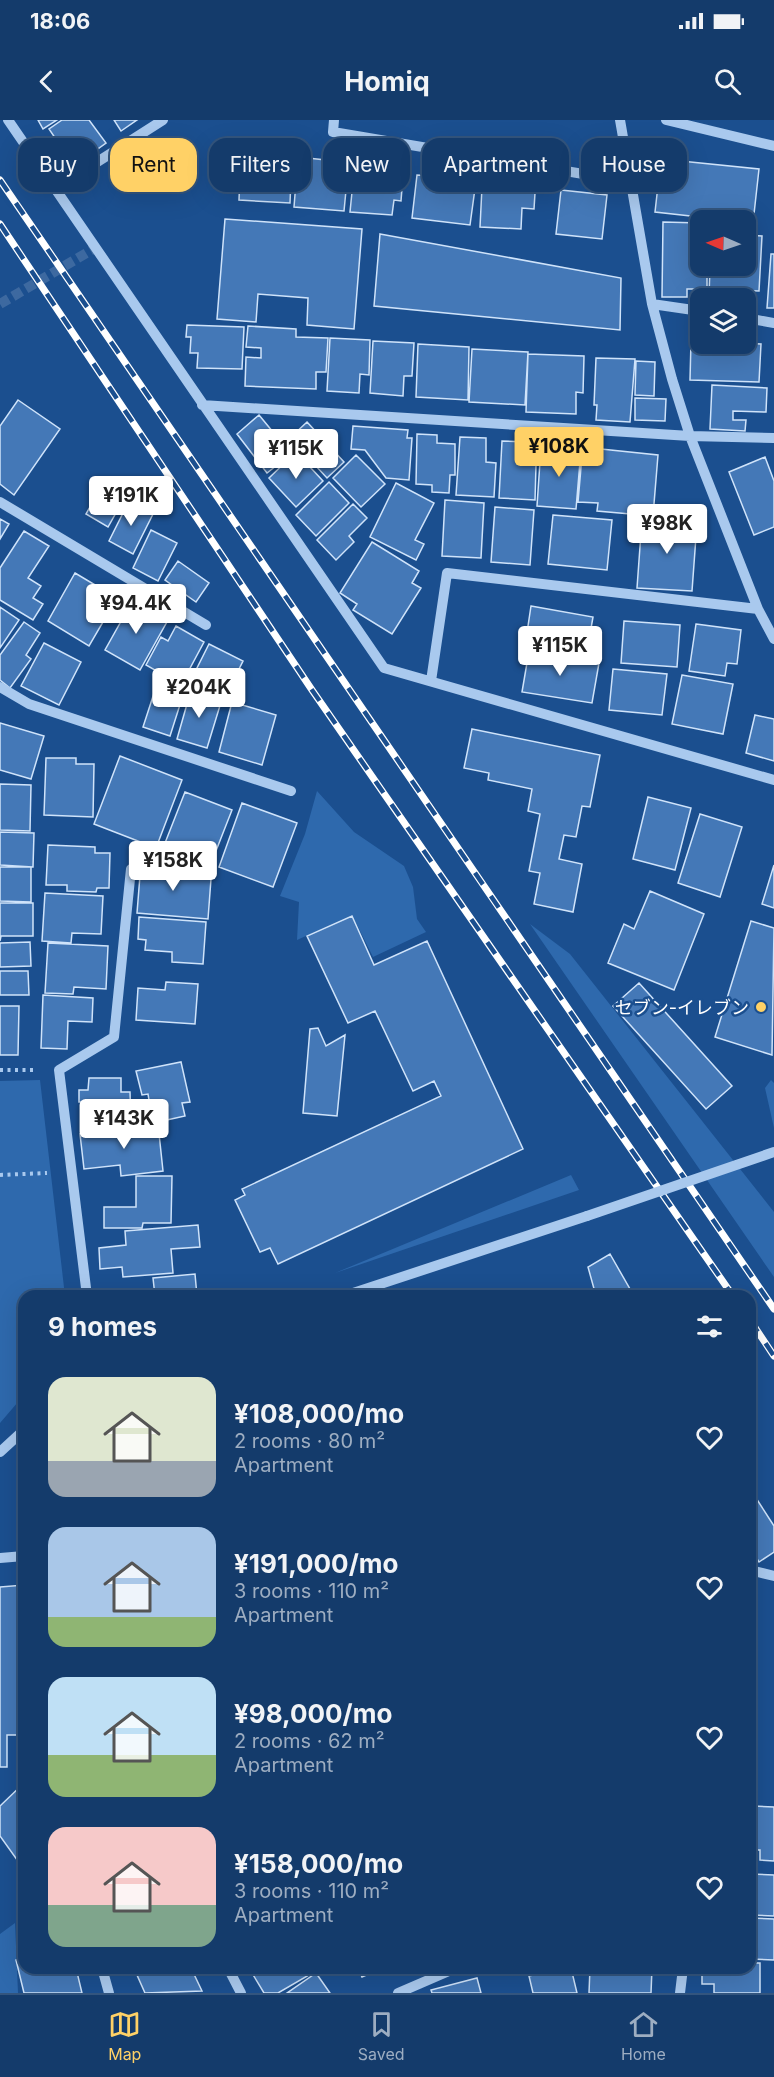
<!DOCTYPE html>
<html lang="en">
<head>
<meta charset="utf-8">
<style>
  :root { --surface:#143b6b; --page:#214673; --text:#f1f3f6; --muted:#9dadc1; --line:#33557e; --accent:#ffd166 }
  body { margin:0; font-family:Inter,"Noto Sans JP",sans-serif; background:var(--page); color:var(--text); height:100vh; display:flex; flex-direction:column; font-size:22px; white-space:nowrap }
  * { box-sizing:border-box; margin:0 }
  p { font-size:20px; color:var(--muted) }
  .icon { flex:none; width:33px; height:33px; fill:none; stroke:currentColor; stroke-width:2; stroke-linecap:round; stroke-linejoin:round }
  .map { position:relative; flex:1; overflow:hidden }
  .side { position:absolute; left:18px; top:1170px; width:738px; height:684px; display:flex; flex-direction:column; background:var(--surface); border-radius:18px; box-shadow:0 6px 24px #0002,0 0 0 2px var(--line) }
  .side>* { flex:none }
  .top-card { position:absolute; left:18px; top:18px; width:738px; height:54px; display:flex; gap:12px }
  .needle { width:39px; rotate:272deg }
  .fabs { position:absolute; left:690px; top:90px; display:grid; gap:12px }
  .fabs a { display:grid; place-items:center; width:66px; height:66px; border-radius:12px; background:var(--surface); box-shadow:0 6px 24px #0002,0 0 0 2px var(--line); font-size:30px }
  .price { position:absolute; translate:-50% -51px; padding:0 14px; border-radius:6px; background:#fff; color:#222; font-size:20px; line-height:39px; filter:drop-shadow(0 2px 3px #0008) }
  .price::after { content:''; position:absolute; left:50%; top:36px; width:18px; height:14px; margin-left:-9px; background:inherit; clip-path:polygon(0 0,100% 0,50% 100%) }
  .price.on { background:var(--accent); color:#111 }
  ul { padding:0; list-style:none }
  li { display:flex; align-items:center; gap:18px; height:150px; padding:0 30px }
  li span { display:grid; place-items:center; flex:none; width:168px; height:120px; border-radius:18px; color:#555 }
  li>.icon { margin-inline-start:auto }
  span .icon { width:72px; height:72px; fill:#fffc; stroke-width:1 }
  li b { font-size:26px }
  h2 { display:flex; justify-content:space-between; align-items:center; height:72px; padding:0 30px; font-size:26px }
  .tag { padding:0 21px; border-radius:18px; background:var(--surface); box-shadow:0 6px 24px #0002,0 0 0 2px var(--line); font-size:21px; line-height:54px }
  .tag.on { background:var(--accent); color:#111 }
  .status { display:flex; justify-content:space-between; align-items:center; height:42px; padding:0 30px; background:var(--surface); direction:ltr }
  .status svg { height:16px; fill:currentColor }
  header { display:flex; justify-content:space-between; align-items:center; height:78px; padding:0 30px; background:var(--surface); font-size:27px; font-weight:700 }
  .tabs { display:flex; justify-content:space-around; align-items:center; height:84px; border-top:2px solid var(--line); background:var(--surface); font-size:16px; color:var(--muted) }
  .tabs a { display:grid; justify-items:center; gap:3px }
  .tabs .on { color:var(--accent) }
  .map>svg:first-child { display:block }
</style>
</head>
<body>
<div class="status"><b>18:06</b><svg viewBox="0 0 49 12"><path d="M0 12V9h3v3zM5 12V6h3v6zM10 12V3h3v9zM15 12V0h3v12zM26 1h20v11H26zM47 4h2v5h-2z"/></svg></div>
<header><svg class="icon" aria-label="back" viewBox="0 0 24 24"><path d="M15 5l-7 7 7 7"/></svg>Homiq<svg class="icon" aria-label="search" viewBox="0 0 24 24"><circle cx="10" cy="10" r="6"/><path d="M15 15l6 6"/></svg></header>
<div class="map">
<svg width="774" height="1873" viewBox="0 0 774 1873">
  <rect width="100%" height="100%" fill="#1b4f8f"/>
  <path fill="#2e69ad" d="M317 671 354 712 404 746 413 767 417 799 426 812 373 837 352 795 297 820 299 782 280 776 305 714Z
    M530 804 570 834 774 1092V1157Z
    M40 960 65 1176H24V1275L0 1303V961Z
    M771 960 774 963V1008L765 968Z
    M571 1055 579 1070 335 1153Z
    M15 1803 18 1873H0V1814Z"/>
  <path fill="#4478b7" stroke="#cfe3fa" stroke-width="1.5" d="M38 0H57L43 9Z
    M62 0H89L106 23 74 46 49 9Z
    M114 0H137L121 11Z
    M250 31 292 33 290 83 239 80 240 55H249Z
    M356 32 398 36 395 68H402L401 81 394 80 392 95 350 92Z
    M298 37 335 41 333 59 347 60 344 91 294 87Z
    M661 39 759 49 753 103 655 92Z
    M435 53 476 61 470 105 412 98 417 55 434 56Z
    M496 55 536 57 534 89 522 88 521 109 480 107 482 67 495 68Z
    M561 70 607 75 602 119 556 114Z
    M225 99 362 109 354 209 307 205 308 178 258 174 256 202 217 199Z
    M663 102 700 103V146H707V169H687V177H662Z
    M380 114 621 158 620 210 374 186Z
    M746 115 762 116 759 171 731 170V177H709L710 146H746Z
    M771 134H774V188H767Z
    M187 205 244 207 242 249 197 248 198 233H190L191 217H186Z
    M248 206 296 209V217L328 218 326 252H316V269L245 266 246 237 261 238V228L246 227Z
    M330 218 370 220 369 255 360 254 359 273 327 271Z
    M373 221 414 223 412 256H404L403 276 370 273Z
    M691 221 761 224 759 262 690 260Z
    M418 224 469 227 468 280 416 277Z
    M472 229 528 232 525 285 469 282Z
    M528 234 584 236 583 273 576 272V294L526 292Z
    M596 238 635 239 630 302 596 300 597 285H594Z
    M636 241 655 242 654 276 635 275Z
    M712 265 767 268 766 292 733 291V300H746L745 311 710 309Z
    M635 278 666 279 665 301 635 300Z
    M18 280 60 309 14 375 0 364V306Z
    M259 295 291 334 267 353 237 314Z
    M307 302 344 342 327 358 290 318Z
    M353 306 408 310 407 318H412L409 360 386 358 365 330 351 329Z
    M417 314 437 315V323L455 324V355H450L449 373 432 372V365L416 364Z
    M460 317 486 318V342L496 343 494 377 456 375Z
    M502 321 528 322 526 344 536 345 535 380 499 378Z
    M541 327 581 330 576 389 537 386Z
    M601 329 658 335 653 396 597 391 598 383 578 382 582 336 600 337Z
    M296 332 323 361 296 387 269 358Z
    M356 335 385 364 361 387 333 358Z
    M765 337 774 361V407L754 415 729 352Z
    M107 357 129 370 108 407 86 394Z
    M329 362 349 383 316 416 296 395Z
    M396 363 434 383 415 420 424 424 416 440 370 417Z
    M445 380 484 383 481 438 442 436Z
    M129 381 153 394 133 434 109 421Z
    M353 384 367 398 349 416 354 422 336 440 317 420Z
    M495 387 534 390 530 445 491 442Z
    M553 395 612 400 607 450 548 444Z
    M0 399 9 404 0 419Z
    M642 399 697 403 692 471 637 468Z
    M151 410 177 423 158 461 133 448Z
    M24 411 49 426 28 458 41 466 33 478 43 484 33 500 0 480V448Z
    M372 422 419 451 412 463 421 468 392 514 353 490 357 484 340 473Z
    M178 441 209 463 196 482 165 460Z
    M75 453 117 478 89 526 48 501Z
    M133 480 168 500 140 550 105 530Z
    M531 486 593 497 586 537 525 526Z
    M0 487 19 500 0 528Z
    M624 501 680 505 677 547 621 543Z
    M24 502 40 513 26 535 31 539 10 568 0 560V535Z
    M696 504 741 510 737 544 727 543 725 556 689 551Z
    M176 506 204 522 181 565 146 545 161 517 168 521Z
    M44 523 81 542 59 585 21 566Z
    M209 524 243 541 224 579 190 562Z
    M529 531 599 543 592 583 522 572Z
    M613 549 667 554 662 595 609 590Z
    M682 555 733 564 723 614 672 604Z
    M158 561 185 569 170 616 143 607Z
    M191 570 222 579 207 628 177 619Z
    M232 582 276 595 262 645 219 632Z
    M755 595 774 599V641L746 633Z
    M0 603 44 616 31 659 0 650Z
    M472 609 600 635 590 687 582 686 576 717 564 715 559 739 582 744 573 792 534 784 540 753 529 751 540 694 528 691 532 669 488 660 489 653 464 648Z
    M120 636 182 660 156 728 94 704Z
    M46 638H76V644H94L93 697 44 695Z
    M0 664 31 665 30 711 0 710Z
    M185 672 232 690 212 741 165 723Z
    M648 677 691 688 675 750 633 739Z
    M242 683 297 703 273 767 219 747Z
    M700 694 742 707 720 777 678 763Z
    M0 712 34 713 33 747 0 745Z
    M48 725 95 727V733H110L109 768H97L96 772 67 771V765H46Z
    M141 743 187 747V757L211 759 208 799 137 793Z
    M774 745V788L762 784Z
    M0 747H31V782L0 781Z
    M650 771 704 794 674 870 608 843 624 804 634 809Z
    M45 773 103 776 101 814 72 813 71 823 42 821Z
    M0 783H33V816H1L0 821Z
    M352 796 374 845 427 821 523 1029 278 1144 270 1128 260 1132 235 1080 245 1075 242 1069 441 976 434 961 413 971 375 891 348 903 307 816Z
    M139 797 206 802 203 844 172 842V832L145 830 146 820 138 819Z
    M751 801 774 808 772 935 715 917Z
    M30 822 31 846 0 847V823Z
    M48 823 108 826 106 869 74 867 73 874 45 873Z
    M0 851H28L29 875H0Z
    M166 862 198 864 195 904 136 900 138 868 165 870Z
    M639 863 732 966 706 989 613 886Z
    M43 875 93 878 92 902 68 901 67 929 41 928Z
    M0 886H19L18 935H0Z
    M318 908 326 926 345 915 337 996 303 993 310 909Z
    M181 942 190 982 182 983 185 996 153 1003 148 974 142 975 136 951Z
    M89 958H121V972H130L131 1004 94 1008 93 993H83V982H79V970H88Z
    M158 1004 163 1051 121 1056 120 1045 84 1049 80 1014Z
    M136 1056H172L171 1103H143L142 1108H104V1087H136Z
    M198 1105 200 1127 171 1129 173 1153 123 1157 122 1147 100 1149 99 1128 126 1125 125 1111Z
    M610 1134 634 1176H596L588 1147Z
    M195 1154 197 1176H155L153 1158Z
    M138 1172 139 1176H112V1175Z
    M756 1378 774 1406V1432L759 1442 755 1435 750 1439V1382Z
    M24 1465V1615H7V1647H0V1467Z
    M24 1663V1741L20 1744 0 1716V1686Z
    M753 1686 774 1687V1741L760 1740V1730H751Z
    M750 1754 774 1755V1796L750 1795Z
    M750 1798 774 1799V1840L750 1839Z
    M24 1807V1835L18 1808Z
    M24 1838V1848H76L82 1873H24L16 1840Z
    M750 1843H760V1873H714V1864H702V1848H750Z
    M152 1848H191L202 1871 145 1873 137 1855Z
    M261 1848H315L316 1851 278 1873H264L252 1853Z
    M358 1848H382L362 1857Z
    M561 1848H571L577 1873H533L529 1856Z
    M590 1848H652L651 1873H589Z
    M316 1853 330 1873H287Z
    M477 1858 481 1873H432L431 1870Z"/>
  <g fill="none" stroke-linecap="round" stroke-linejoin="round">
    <path stroke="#3d69a0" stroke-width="10" stroke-dasharray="10 5" stroke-linecap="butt" d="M0 184 95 128"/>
    <path stroke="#a9c9ee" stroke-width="4" stroke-dasharray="3 4.5" stroke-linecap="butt" d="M0 950H34
      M0 1055 47 1053"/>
    <path stroke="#a9c9ee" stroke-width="10" d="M8 0 384 548 774 660
      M334 0 333 12 631 62
      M620 0 652 184 672 259 690 316 758 489 774 519
      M666 0 774 26
      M55 69 163 0
      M652 184 700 191
      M746 198 774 203
      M202 285 690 316 774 318
      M0 382 206 505
      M431 561 447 453 758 489
      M0 567 29 584 291 671
      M87 1176 59 950 114 917 131 749
      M344 1176 587 1096
      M0 1332 24 1310
      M0 1438 24 1436
      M750 1450 774 1456
      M102 1848 109 1873
      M228 1848 241 1873
      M398 1873 456 1848
      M680 1873 683 1848"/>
    <defs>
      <path id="rail" d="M0 60 774 1189
        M0 104 312 570 733 1176
        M750 1200 774 1236"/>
    </defs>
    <use href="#rail" stroke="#fff" stroke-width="7"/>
    <use href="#rail" stroke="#1b4f8f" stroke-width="4.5" stroke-dasharray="14" stroke-linecap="butt"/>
    <path stroke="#a9c9ee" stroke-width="10" d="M587 1096 774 1032"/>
  </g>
  <circle fill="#ffd166" stroke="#1b4f8f" stroke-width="2" cx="761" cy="887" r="6"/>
  <g text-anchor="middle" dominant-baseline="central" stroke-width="5" stroke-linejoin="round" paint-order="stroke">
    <g font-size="18" fill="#fff" stroke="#1b4f8f" text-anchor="end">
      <text x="749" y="887">セブン-イレブン</text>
    </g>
  </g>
</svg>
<div class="fabs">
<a><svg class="needle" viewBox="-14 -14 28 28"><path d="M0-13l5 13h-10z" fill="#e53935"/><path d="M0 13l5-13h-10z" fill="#9dadc1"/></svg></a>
<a><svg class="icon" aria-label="layers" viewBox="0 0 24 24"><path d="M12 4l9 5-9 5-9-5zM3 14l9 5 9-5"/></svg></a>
</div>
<b class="price on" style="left:559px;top:358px">¥108K</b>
<b class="price" style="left:296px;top:360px">¥115K</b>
<b class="price" style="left:131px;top:407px">¥191K</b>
<b class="price" style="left:667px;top:435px">¥98K</b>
<b class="price" style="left:136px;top:515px">¥94.4K</b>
<b class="price" style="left:560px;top:557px">¥115K</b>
<b class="price" style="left:199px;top:599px">¥204K</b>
<b class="price" style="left:173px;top:772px">¥158K</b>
<b class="price" style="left:124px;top:1030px">¥143K</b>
<div class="top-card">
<a class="tag">Buy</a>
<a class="tag on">Rent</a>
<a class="tag">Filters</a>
<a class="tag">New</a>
<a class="tag">Apartment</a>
<a class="tag">House</a>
</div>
<section class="side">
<h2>9 homes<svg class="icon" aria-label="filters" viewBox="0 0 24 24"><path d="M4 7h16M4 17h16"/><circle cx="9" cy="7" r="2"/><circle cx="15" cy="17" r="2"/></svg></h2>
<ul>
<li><span style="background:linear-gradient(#dfe7d0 70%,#9aa5b1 0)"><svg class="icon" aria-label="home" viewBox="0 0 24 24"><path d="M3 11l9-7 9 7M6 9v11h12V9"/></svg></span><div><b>¥108,000/mo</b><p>2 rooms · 80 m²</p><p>Apartment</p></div><svg class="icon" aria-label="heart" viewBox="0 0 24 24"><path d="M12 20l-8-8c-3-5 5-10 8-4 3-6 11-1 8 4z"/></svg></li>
<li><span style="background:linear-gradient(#a9c7e8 75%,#8fb573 0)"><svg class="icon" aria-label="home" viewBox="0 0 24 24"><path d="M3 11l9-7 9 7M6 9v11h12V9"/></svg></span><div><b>¥191,000/mo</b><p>3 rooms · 110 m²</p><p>Apartment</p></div><svg class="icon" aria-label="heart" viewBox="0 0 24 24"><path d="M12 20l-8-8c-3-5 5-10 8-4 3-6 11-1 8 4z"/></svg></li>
<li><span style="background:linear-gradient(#bfe0f5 65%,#8fb573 0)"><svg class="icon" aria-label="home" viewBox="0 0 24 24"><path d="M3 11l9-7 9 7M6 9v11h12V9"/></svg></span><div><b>¥98,000/mo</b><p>2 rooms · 62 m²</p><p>Apartment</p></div><svg class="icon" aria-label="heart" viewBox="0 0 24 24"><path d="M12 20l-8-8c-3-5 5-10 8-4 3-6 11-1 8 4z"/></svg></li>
<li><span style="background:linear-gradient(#f6c9c9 65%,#7fa58c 0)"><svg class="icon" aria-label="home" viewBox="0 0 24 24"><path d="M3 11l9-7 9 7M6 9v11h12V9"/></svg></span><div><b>¥158,000/mo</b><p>3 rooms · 110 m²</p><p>Apartment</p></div><svg class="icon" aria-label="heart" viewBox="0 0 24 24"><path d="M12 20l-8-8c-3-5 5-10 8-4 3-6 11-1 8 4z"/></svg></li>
</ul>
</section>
</div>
<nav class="tabs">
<a class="on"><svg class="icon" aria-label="map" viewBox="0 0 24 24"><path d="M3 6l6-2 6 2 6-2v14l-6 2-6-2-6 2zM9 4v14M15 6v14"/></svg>Map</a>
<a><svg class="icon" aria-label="saved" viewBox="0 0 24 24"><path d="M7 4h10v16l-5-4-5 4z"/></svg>Saved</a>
<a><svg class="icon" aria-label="home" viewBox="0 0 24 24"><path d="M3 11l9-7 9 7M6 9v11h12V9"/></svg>Home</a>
</nav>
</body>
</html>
